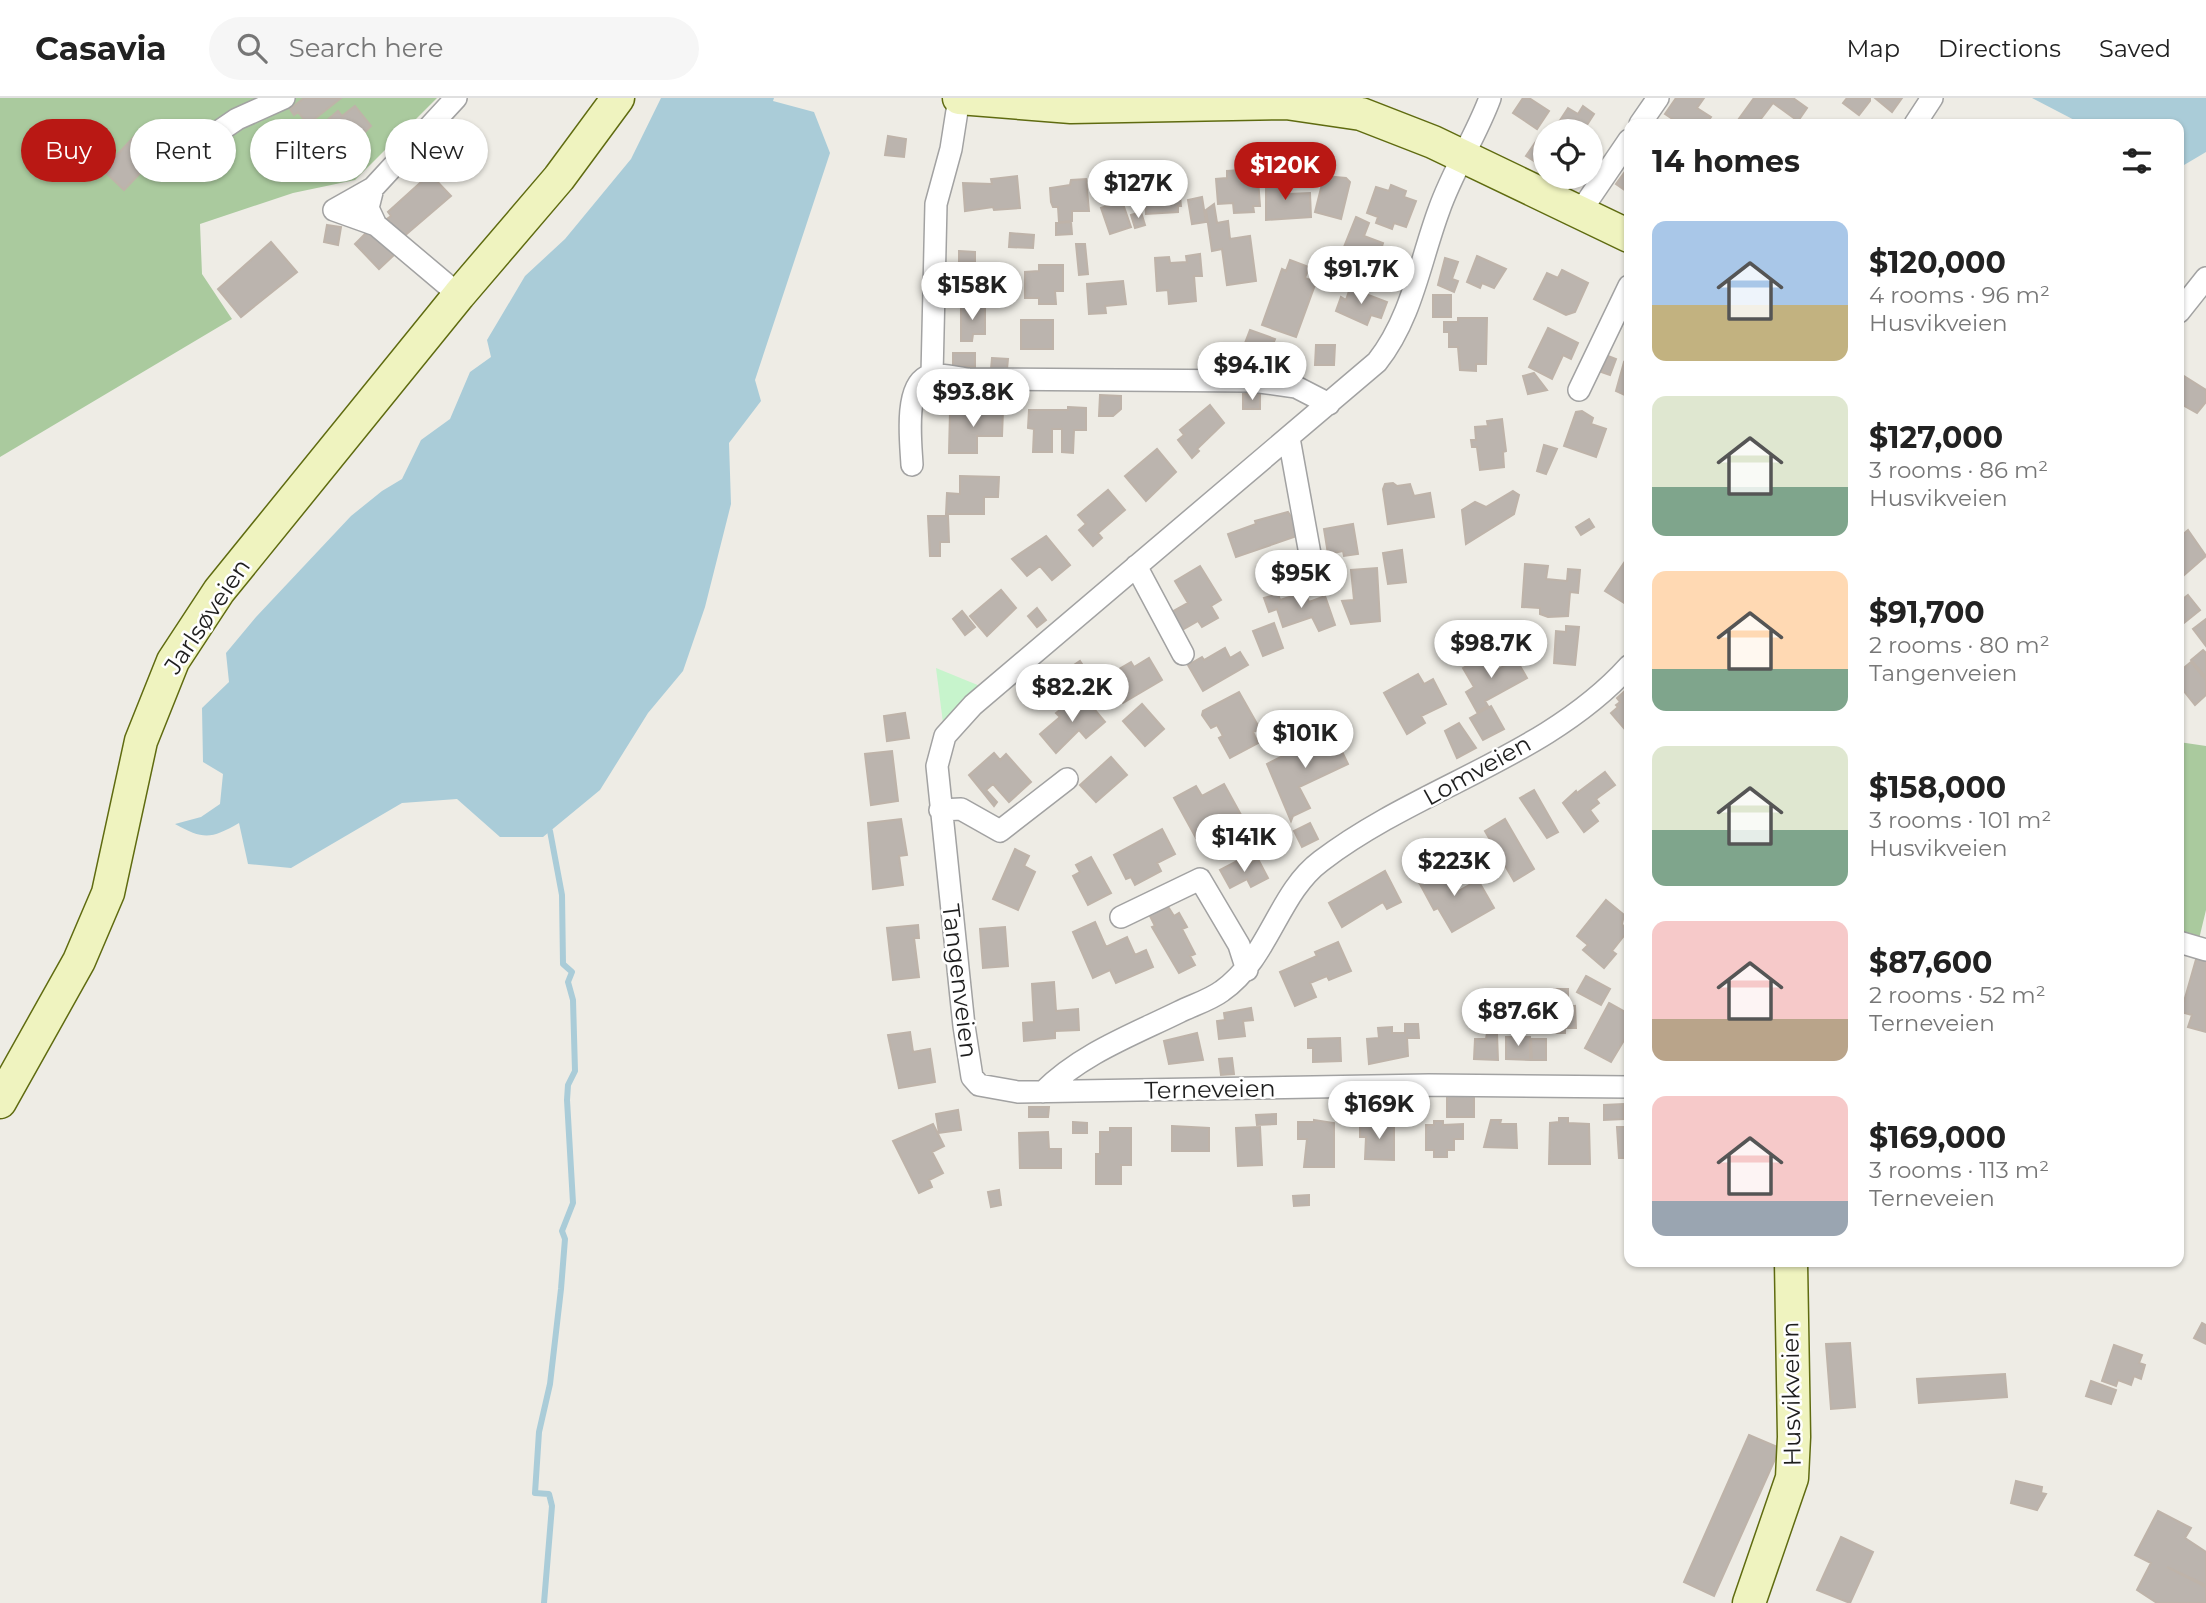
<!DOCTYPE html>
<html lang="en">
<head>
<meta charset="utf-8">
<style>
  :root { --surface:#fff; --page:#f6f6f6; --text:#222; --muted:#767676; --line:#e0e0e0; --accent:#b91814 }
  body { margin:0; font-family:Montserrat,sans-serif; background:var(--page); color:var(--text); height:100vh; display:flex; flex-direction:column; font-size:26px; white-space:nowrap }
  * { box-sizing:border-box; margin:0 }
  p { font-size:23px; color:var(--muted) }
  .icon { flex:none; width:38px; height:38px; fill:none; stroke:currentColor; stroke-width:2; stroke-linecap:round; stroke-linejoin:round }
  .map { position:relative; flex:1; overflow:hidden }
  .panel { position:absolute; left:1624px; top:21px; width:560px; height:1148px; display:flex; flex-direction:column; background:var(--surface); border-radius:14px; box-shadow:0 2px 5px #0004 }
  .panel>* { flex:none }
  .banner { position:absolute; left:21px; top:21px; width:665px; height:63px; display:flex; gap:14px }
  .tools { position:absolute; left:1533px; top:21px; display:grid; gap:14px }
  .tools a { display:grid; place-items:center; width:70px; height:70px; border-radius:50%; background:var(--surface); box-shadow:0 2px 5px #0004; font-size:35px }
  .price { position:absolute; translate:-50% -60px; padding:0 16px; border-radius:24px; background:#fff; color:#222; font-size:23px; line-height:46px; filter:drop-shadow(0 2px 4px #0008) }
  .price::after { content:''; position:absolute; left:50%; top:42px; width:21px; height:16px; margin-left:-10px; background:inherit; clip-path:polygon(0 0,100% 0,50% 100%) }
  .price.active { background:var(--accent); color:#fff }
  ul { padding:0; list-style:none }
  li { display:flex; align-items:center; gap:21px; height:175px; padding:0 28px }
  li span { display:grid; place-items:center; flex:none; width:196px; height:140px; border-radius:14px; color:#555 }
  li>.icon { margin-inline-start:auto }
  span .icon { width:84px; height:84px; fill:#fffc; stroke-width:1 }
  li b { font-size:30px }
  h2 { display:flex; justify-content:space-between; align-items:center; height:84px; padding:0 28px; font-size:30px }
  .chip { padding:0 24px; border-radius:32px; background:var(--surface); box-shadow:0 2px 5px #0004; font-size:24px; line-height:63px }
  .chip.active { background:var(--accent); color:#fff }
  header { display:flex; align-items:center; gap:42px; box-sizing:border-box; height:98px; padding:0 35px; background:var(--surface); border-bottom:2px solid var(--line) }
  header strong { font-size:33px }
  nav { display:flex; gap:38px; margin-inline-start:auto; font-size:24px }
  .search { width:490px; height:63px; background:var(--page); display:flex; align-items:center; gap:18px; box-sizing:border-box; padding:0 24px; border-radius:38px; color:var(--muted); font-size:26px }
  .map>svg:first-child { display:block }
</style>
</head>
<body>
<header>
<strong>Casavia</strong>
<div class="search"><svg class="icon" aria-label="search" viewBox="0 0 24 24"><circle cx="10" cy="10" r="6"/><path d="M15 15l6 6"/></svg>Search here</div>
<nav><a>Map</a><a>Directions</a><a>Saved</a></nav>
</header>
<div class="map">
<svg width="2206" height="1505" viewBox="0 0 2206 1505">
  <rect width="100%" height="100%" fill="#eeece5"/>
  <path fill="#aaca9e" d="M0 0H437L355 82 293 95 200 126 202 176 232 221 0 359Z
    M2179 644 2206 648V812L2199 841 2179 835Z"/>
  <path fill="#c7f4cc" d="M936 570 980 588 943 625Z"/>
  <path fill="#aaccd8" d="M661 0H774L773 3 814 14 830 55 755 282 761 303 729 345 731 406 705 509 683 573 648 615 600 692 543 739H500L457 701 402 705 291 770 248 766 239 725C211 741 204 742 175 726L201 719 220 706 223 676 203 664 202 610 229 584 226 555 256 519 351 418 382 393 402 381 421 342 450 321 470 274 491 259 487 242 525 178 565 141 631 61Z
    M2032 0H2206V54L2179 70V26H2082Z"/>
  <g fill="none" stroke-linecap="round" stroke-linejoin="round">
    <path stroke="#aaccd8" stroke-width="6" d="M544 1505 552 1408 549 1396 535 1395 539 1334 550 1286 561 1191 565 1141 562 1133 573 1105 567 1002 568 987 575 973 573 902 568 884 572 874 563 866 562 797 550 733"/>
  </g>
  <path fill="#bbb4ae" stroke="#beb3a9" stroke-width="2" d="M304 0H341L308 26 298 14 294 17 290 11Z
    M1523 0H1529L1549 13 1537 31 1513 15Z
    M1676 0H1704L1697 10 1711 19 1706 26H1680L1665 16Z
    M1754 0H1793L1807 10 1798 23 1773 5 1757 26H1743L1738 22Z
    M1847 0H1870V3L1859 17 1843 5Z
    M1875 0H1902L1892 14Z
    M355 8 371 28 348 52 345 49 332 59 316 39 329 29 325 24 338 13 342 18Z
    M1583 8 1594 16 1583 33H1553L1568 10 1578 16Z
    M143 29 165 49 124 92 103 72Z
    M888 38 906 41 904 59 885 57Z
    M1537 42 1545 48V70L1526 58Z
    M286 52 299 67 285 79 273 64Z
    M1261 67 1262 81H1258L1260 108H1253L1254 114 1234 115 1233 105 1218 106 1216 81 1227 80V73L1242 72V68Z
    M1624 75 1629 79V95L1616 86Z
    M430 76 451 98 403 139 387 121 391 118 388 114Z
    M1017 78 1020 110 994 112 993 109 965 113 963 85 992 86 991 81Z
    M1324 78 1346 80 1350 84 1341 121 1315 114Z
    M1165 80H1178L1181 108H1178V114L1146 116 1145 96H1151V86H1165Z
    M1284 80 1287 96 1310 95 1311 119 1266 122V81Z
    M1086 81 1089 113H1072V123L1059 124 1058 109H1053L1051 104 1050 90 1070 87 1071 82Z
    M1391 87 1406 93 1404 99 1416 103 1406 129 1394 125 1392 131 1376 125 1378 119 1367 115 1376 89 1389 93Z
    M1202 99 1206 124 1192 126 1188 102Z
    M1122 103 1131 129 1110 136 1101 110Z
    M1214 106 1217 125 1228 123 1230 141 1250 138 1256 183 1227 187 1222 151 1212 153 1206 112Z
    M1141 114 1145 127 1135 130 1131 117Z
    M1356 119 1369 125 1364 138 1383 145 1378 161 1344 149Z
    M1071 124 1072 136 1056 137V125Z
    M327 127 341 129 338 147 324 144Z
    M369 132 394 157 379 171 355 146Z
    M1010 135 1034 137 1033 150 1009 149Z
    M271 144 297 174 241 219 218 191Z
    M1076 146H1085L1088 176 1079 177Z
    M959 153 975 154V164L959 165Z
    M1200 156 1202 178H1194L1196 203 1169 206 1168 192 1157 193 1155 160 1169 159 1170 165 1187 164 1186 158Z
    M1477 158 1506 171 1494 190 1482 185 1480 190 1467 184Z
    M1445 160 1458 164 1452 181 1458 183 1454 194 1438 187Z
    M1290 162 1309 169 1305 180 1316 184 1296 239 1262 227 1282 171 1286 173Z
    M1039 167H1063V193H1055L1056 206H1039V200H1025V174L1039 173Z
    M1562 172 1588 185 1575 214 1566 217 1534 201 1547 175 1558 180Z
    M1123 183 1126 206 1105 208 1106 215 1089 216 1087 186Z
    M1350 190 1387 204 1381 220 1371 217 1367 227 1336 213 1341 199 1346 202Z
    M1433 197H1451V219H1433Z
    M961 209H985V236H973L972 243H961Z
    M1458 220H1487L1486 266H1476V273L1460 272 1458 249H1449V234H1444V224H1458Z
    M1021 222H1053V251H1021Z
    M1548 230 1578 245 1571 261 1563 257 1552 281 1529 269Z
    M1250 232 1275 241 1267 262 1242 253Z
    M1316 247H1335L1334 267H1315Z
    M953 255H975V269L953 268Z
    M1608 258 1616 261 1610 277 1601 274Z
    M992 260 1008 261 1007 271H991Z
    M1629 261V299L1616 293 1624 264 1627 266Z
    M1534 275 1547 292 1528 296 1523 278Z
    M2184 278 2206 292V304L2197 315 2179 305V285Z
    M1243 296H1260V311H1243Z
    M1100 297 1121 298V311L1113 318H1099Z
    M1210 307 1224 325 1197 351 1199 353 1192 360 1178 342 1184 337 1180 332Z
    M1068 309 1086 310V332H1074L1073 355 1062 354V331H1052V354H1033L1034 331 1028 330 1029 312H1068Z
    M988 311 1003 312 1002 338H977V355H949L950 313 987 314Z
    M1582 313 1593 320 1591 326 1606 331 1596 359 1564 348 1576 314Z
    M1502 321 1506 353 1503 354 1504 369 1480 372 1477 349H1472L1471 342H1476L1475 329 1488 328 1487 323Z
    M1544 347 1557 351 1546 376 1537 373Z
    M1157 351 1176 374 1146 403 1125 378Z
    M960 378 999 379 998 399H984V416H946L947 395 960 396Z
    M1393 385 1397 388 1410 386 1414 398 1430 395 1434 419 1388 426 1383 391 1385 386Z
    M1108 392 1125 412 1098 435 1102 440 1093 448 1079 432 1086 426 1078 417Z
    M1513 393 1519 397 1514 416 1466 446 1462 412 1475 404 1486 409Z
    M1288 414 1298 429 1294 430 1297 438 1236 459 1228 436 1256 426 1255 423Z
    M928 418H948L949 444H940V458H930Z
    M1589 421 1594 429 1581 437 1576 429Z
    M1353 426 1358 456 1344 458 1343 453 1328 456 1324 431Z
    M2188 432 2206 458 2182 479 2179 476V440Z
    M1046 438 1070 467 1052 482 1040 468 1027 478 1012 461Z
    M1402 452 1406 484 1388 486 1383 455Z
    M1626 462 1629 464V508L1605 493Z
    M1525 466 1548 468 1546 481 1567 483 1568 471 1580 472 1578 495 1570 494 1568 518 1548 519 1540 516V510L1522 509Z
    M1200 468 1221 502 1211 508 1218 520 1202 529 1198 523 1177 535 1166 517 1188 505 1175 483Z
    M1377 470 1380 523 1351 526 1342 503 1354 502 1351 472Z
    M1001 492 1016 510 987 538 970 518Z
    M1305 494 1309 504 1325 498 1335 527 1319 533 1312 519 1283 529 1277 511 1269 514 1264 500 1278 496 1280 502Z
    M2188 497 2200 512 2179 529V504Z
    M1037 510 1046 522 1037 529 1028 518Z
    M962 513 975 529 965 537 953 521Z
    M2206 521V548L2193 531Z
    M1274 525 1283 550 1263 558 1253 533Z
    M1566 528 1579 529 1575 567 1554 565 1556 533 1566 534Z
    M1225 550 1230 560 1240 554 1248 567 1203 593 1188 567 1202 559 1204 562Z
    M2203 552 2206 555V579L2191 562Z
    M1486 557 1495 573 1516 561 1527 580 1485 603 1488 608 1477 614 1466 594 1474 589 1463 570Z
    M1149 560 1162 582 1123 605 1110 583 1122 576 1119 571 1131 564 1134 569Z
    M1080 563 1090 578 1082 584 1071 569Z
    M2191 564 2206 582V597L2195 607 2179 587V574Z
    M1071 569 1082 584 1074 590 1063 575Z
    M1418 576 1424 586 1433 581 1446 606 1421 618 1425 625 1407 636 1384 595Z
    M1629 589V636L1611 615 1618 609 1616 607 1620 604 1617 600Z
    M1239 594 1260 631 1253 634 1258 645 1230 660 1219 640 1223 638 1217 627 1211 630 1202 617 1203 613Z
    M1084 599 1105 624 1086 640 1079 632 1056 655 1040 636 1060 619 1056 615 1065 608 1068 612Z
    M1142 606 1164 631 1145 648 1123 623Z
    M1491 608 1504 631 1483 642 1470 620Z
    M905 615 909 640 887 643 884 618Z
    M1459 625 1476 650 1457 660 1445 633Z
    M1332 633 1348 666 1299 689 1310 710 1293 718 1291 723 1267 666Z
    M892 653 898 703 871 707 865 656Z
    M994 655 1000 662 1006 656 1031 684 1009 704 993 686 986 692 997 704 994 708 969 677Z
    M1111 659 1127 677 1096 704 1080 687Z
    M1605 674 1615 687 1596 701 1599 705 1590 712 1598 723 1584 734 1563 705 1576 693 1577 695Z
    M1224 686 1246 726 1241 729 1248 743 1231 752 1225 741 1209 750 1202 737 1196 740 1174 700 1196 688 1202 698Z
    M1534 692 1558 734 1547 740 1520 700Z
    M901 721 907 757 899 758 903 787 873 791 868 725Z
    M1505 721 1534 771 1514 783 1485 733Z
    M1310 725 1318 741 1302 749 1294 733Z
    M1162 731 1175 756 1157 765 1161 773 1135 787 1131 779 1126 781 1114 757Z
    M1015 751 1029 758 1024 768 1035 774 1018 812 993 801Z
    M1091 759 1111 795 1088 807 1073 778 1080 774 1076 767Z
    M1258 761 1268 780 1251 789 1247 781 1230 790 1220 772 1237 763 1241 770Z
    M1436 765 1453 796 1478 782 1494 810 1452 834 1438 810 1434 812 1415 777Z
    M1385 773 1401 804 1387 811 1383 804 1342 829 1329 805Z
    M1606 802 1624 817 1622 826 1627 834 1612 853 1616 856 1604 870 1583 852 1588 847 1577 838Z
    M1167 807 1174 818 1179 815 1187 829 1182 831 1195 856 1190 858 1195 867 1179 875 1152 829 1155 828 1149 816Z
    M1095 824 1106 849 1127 839 1135 857 1146 852 1153 869 1116 885 1110 872 1093 880 1073 834Z
    M918 827 919 840H914L919 879 893 882 887 830Z
    M1005 829 1008 868 983 870 980 831Z
    M1338 844 1351 873 1329 882 1327 878 1310 885 1316 899 1295 908 1280 874 1317 858 1315 854Z
    M2197 858 2206 860V934L2188 929 2192 917 2181 914Z
    M1586 878 1610 891 1601 907 1577 894Z
    M1054 884 1056 913 1078 911 1079 932 1055 933V940L1024 943 1023 925 1034 924 1032 886Z
    M1554 891H1568V909L1575 908 1576 930H1565V935H1545L1542 910 1545 897H1554Z
    M1609 905 1629 916V934L1611 964 1585 950Z
    M1251 910 1253 922 1243 923 1245 938 1219 941 1217 923 1225 922 1224 915Z
    M1405 926H1418L1419 940H1407L1408 958 1369 966 1367 941 1379 940 1378 930 1392 929V935H1405Z
    M910 934 913 954 930 951 935 984 899 990 888 937Z
    M1197 935 1203 962 1169 966 1164 943Z
    M1487 935 1497 936 1498 962 1474 961 1475 941H1486Z
    M1506 939H1530V962L1506 961Z
    M1340 940 1341 963 1313 964V950H1308V941Z
    M1531 941H1546V962H1532Z
    M1232 960 1234 976 1221 977 1219 961Z
    M1447 998H1474V1019H1447Z
    M1352 1000H1375V1022L1351 1021Z
    M1623 1006 1624 1021 1604 1022V1007Z
    M1029 1009H1049L1048 1019H1029Z
    M958 1012 961 1032 939 1035 936 1016Z
    M1276 1016V1026L1257 1027 1256 1017Z
    M1559 1020H1568V1025L1589 1026 1590 1066H1549L1550 1025 1559 1024Z
    M1314 1022 1334 1025V1069H1304L1307 1041H1298V1024H1314Z
    M1491 1022H1501L1500 1026H1516L1517 1050 1484 1049Z
    M1434 1023H1443V1027L1463 1026V1041H1454V1052H1447V1059H1434V1052H1426V1027H1434Z
    M1073 1024 1087 1025V1035H1073Z
    M1366 1025 1394 1026V1062L1365 1061 1366 1039H1360V1027Z
    M933 1026 944 1048 932 1054 943 1075 929 1082 932 1089 919 1095 893 1043Z
    M1172 1028 1209 1030V1053H1172Z
    M1260 1029 1262 1067 1238 1068 1236 1030Z
    M1617 1029H1629V1060H1619Z
    M1110 1030H1131V1067H1121V1086H1096V1056H1100V1034H1110Z
    M1048 1034 1049 1051H1061V1070H1020L1019 1035Z
    M999 1092 1001 1107 991 1109 988 1094Z
    M1309 1097V1107L1294 1108 1293 1098Z
    M2202 1225 2206 1227V1246L2194 1240Z
    M1850 1245 1855 1309 1831 1311 1826 1246Z
    M2114 1247 2142 1257 2139 1265 2145 1267 2141 1281 2134 1278 2131 1287 2118 1282 2116 1288 2102 1283Z
    M2005 1276 2007 1299 1919 1305 1917 1281Z
    M2091 1283 2116 1292 2111 1306 2086 1298Z
    M1749 1337 1780 1350 1714 1498 1684 1484Z
    M2016 1383 2042 1389 2041 1395 2046 1396 2037 1412 2011 1405Z
    M2158 1413 2191 1430 2185 1440 2206 1454V1487L2167 1469 2206 1489V1505H2157L2137 1492 2151 1465 2135 1457Z
    M1841 1439 1873 1454 1850 1505 1817 1492Z"/>
  <g fill="none" stroke-linecap="round" stroke-linejoin="round">
    <defs>
      <path id="street" d="M1490 0C1476 38 1453 72 1439 112 1420 163 1412 220 1377 264L973 607 945 638 937 668 964 928 972 979 979 987 1018 994 1429 987 1629 989
        M1640 26 1658 0
        M1915 26 1932 0
        M199 47 237 21 284 0
        M334 112 373 90 456 0
        M334 112 376 127 368 110 373 90
        M1580 114 1629 42
        M376 127 459 197
        M2179 214 2206 180
        M932 277 936 106 951 51 959 0
        M1579 292 1629 188
        M1289 340 1310 456
        M912 367C911 346 904 291 926 279 935 274 958 280 969 281L1252 283 1296 289 1329 306
        M1136 468 1183 556
        M940 712 961 711 1000 733 1067 681
        M1121 819 1200 781 1239 847 1247 872
        M2179 844 2206 852
        M1043 994C1081 956 1132 937 1179 914 1193 907 1210 902 1222 893 1269 860 1278 795 1321 763 1418 689 1547 659 1629 568"/>
      <path id="secondary" d="M959 0 1071 9 1286 5 1361 16 1433 44 1629 138
        M0 1004 79 863 108 795 141 643 173 563 219 493 459 197 559 80 618 0
        M1749 1505 1792 1380 1794 1339 1791 1164"/>
    </defs>
    <use href="#street" stroke="#a2a2a2" stroke-width="24"/>
    <use href="#secondary" stroke="#5f6b10" stroke-width="35"/>
    <use href="#street" stroke="#fff" stroke-width="21"/>
    <use href="#secondary" stroke="#eff3bf" stroke-width="32"/>
  </g>
  <g text-anchor="middle" dominant-baseline="central" stroke-width="5" stroke-linejoin="round" paint-order="stroke">
    <g font-size="24" fill="#1e1e1e" stroke="#fff">
      <text transform="translate(207 518) rotate(-56)">Jarlsøveien</text>
      <text transform="translate(1477 672) rotate(-29)">Lomveien</text>
      <text transform="translate(960 883) rotate(83)">Tangenveien</text>
      <text transform="translate(1210 991) rotate(-1)">Terneveien</text>
      <text transform="translate(1791 1296) rotate(-91)">Husvikveien</text>
    </g>
  </g>
</svg>
<div class="tools">
<a><svg class="icon" aria-label="locate" viewBox="0 0 24 24"><circle cx="12" cy="12" r="6"/><path d="M12 2v4M12 18v4M2 12h4M18 12h4"/></svg></a>
</div>
<b class="price active" style="left:1285px;top:104px">$120K</b>
<b class="price" style="left:1138px;top:122px">$127K</b>
<b class="price" style="left:1361px;top:208px">$91.7K</b>
<b class="price" style="left:972px;top:224px">$158K</b>
<b class="price" style="left:1252px;top:304px">$94.1K</b>
<b class="price" style="left:973px;top:331px">$93.8K</b>
<b class="price" style="left:1301px;top:512px">$95K</b>
<b class="price" style="left:1491px;top:582px">$98.7K</b>
<b class="price" style="left:1072px;top:626px">$82.2K</b>
<b class="price" style="left:1305px;top:672px">$101K</b>
<b class="price" style="left:1244px;top:776px">$141K</b>
<b class="price" style="left:1454px;top:800px">$223K</b>
<b class="price" style="left:1518px;top:950px">$87.6K</b>
<b class="price" style="left:1379px;top:1043px">$169K</b>
<div class="banner">
<a class="chip active">Buy</a>
<a class="chip">Rent</a>
<a class="chip">Filters</a>
<a class="chip">New</a>
</div>
<section class="panel">
<h2>14 homes<svg class="icon" aria-label="filters" viewBox="0 0 24 24"><path d="M4 7h16M4 17h16"/><circle cx="9" cy="7" r="2"/><circle cx="15" cy="17" r="2"/></svg></h2>
<ul>
<li><span style="background:linear-gradient(#a9c7e8 60%,#c2b280 0)"><svg class="icon" aria-label="home" viewBox="0 0 24 24"><path d="M3 11l9-7 9 7M6 9v11h12V9"/></svg></span><div><b>$120,000</b><p>4 rooms · 96 m²</p><p>Husvikveien</p></div></li>
<li><span style="background:linear-gradient(#dfe7d0 65%,#7fa58c 0)"><svg class="icon" aria-label="home" viewBox="0 0 24 24"><path d="M3 11l9-7 9 7M6 9v11h12V9"/></svg></span><div><b>$127,000</b><p>3 rooms · 86 m²</p><p>Husvikveien</p></div></li>
<li><span style="background:linear-gradient(#ffd9b3 70%,#7fa58c 0)"><svg class="icon" aria-label="home" viewBox="0 0 24 24"><path d="M3 11l9-7 9 7M6 9v11h12V9"/></svg></span><div><b>$91,700</b><p>2 rooms · 80 m²</p><p>Tangenveien</p></div></li>
<li><span style="background:linear-gradient(#dfe7d0 60%,#7fa58c 0)"><svg class="icon" aria-label="home" viewBox="0 0 24 24"><path d="M3 11l9-7 9 7M6 9v11h12V9"/></svg></span><div><b>$158,000</b><p>3 rooms · 101 m²</p><p>Husvikveien</p></div></li>
<li><span style="background:linear-gradient(#f6c9c9 70%,#b9a48a 0)"><svg class="icon" aria-label="home" viewBox="0 0 24 24"><path d="M3 11l9-7 9 7M6 9v11h12V9"/></svg></span><div><b>$87,600</b><p>2 rooms · 52 m²</p><p>Terneveien</p></div></li>
<li><span style="background:linear-gradient(#f6c9c9 75%,#9aa5b1 0)"><svg class="icon" aria-label="home" viewBox="0 0 24 24"><path d="M3 11l9-7 9 7M6 9v11h12V9"/></svg></span><div><b>$169,000</b><p>3 rooms · 113 m²</p><p>Terneveien</p></div></li>
</ul>
</section>
</div>
</body>
</html>
